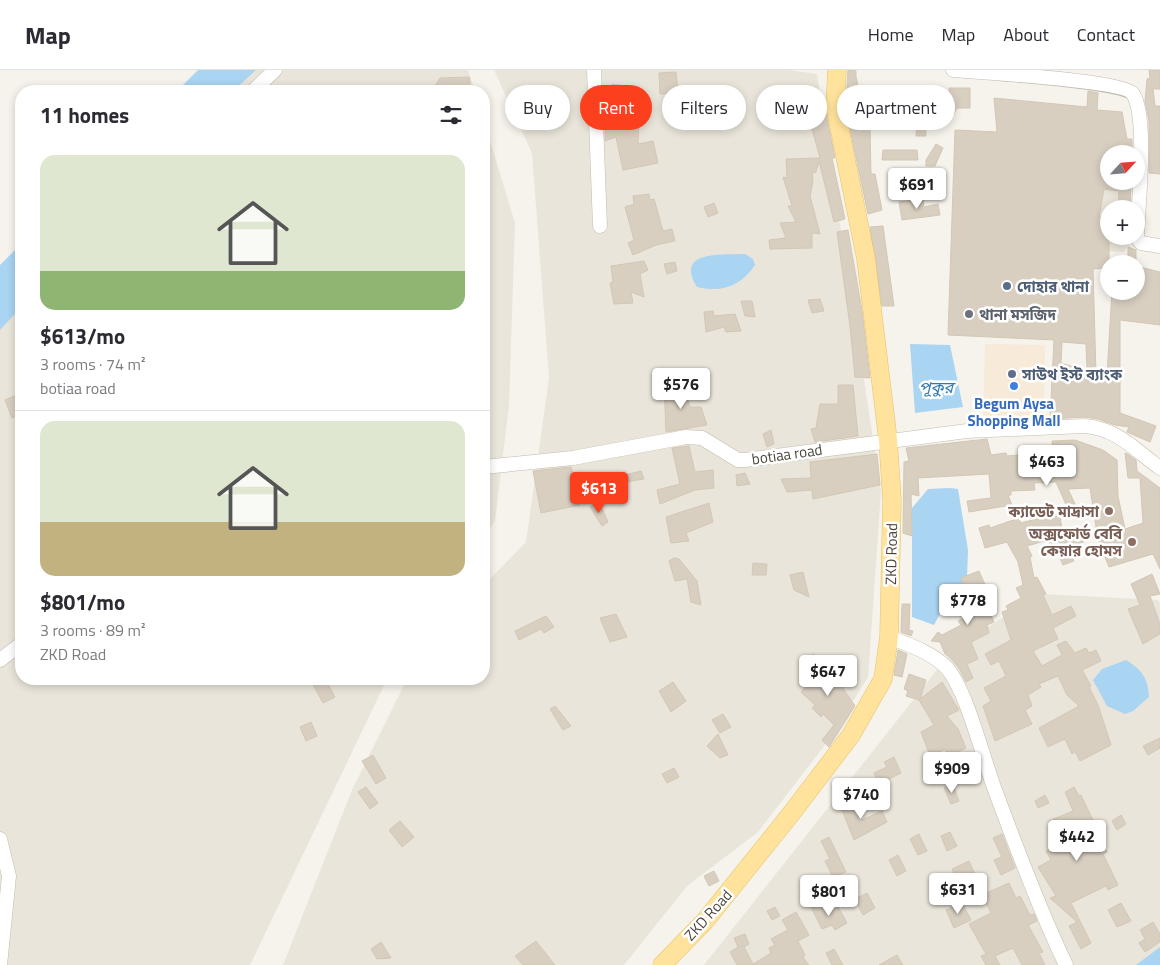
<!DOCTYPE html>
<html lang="en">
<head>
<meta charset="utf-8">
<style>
  :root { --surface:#fff; --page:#f2f2f3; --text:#2b2b33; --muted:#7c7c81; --line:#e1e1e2; --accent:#fc3f1d }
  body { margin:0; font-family:"Titillium Web","Noto Sans Bengali",sans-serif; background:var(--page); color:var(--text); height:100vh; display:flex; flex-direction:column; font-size:19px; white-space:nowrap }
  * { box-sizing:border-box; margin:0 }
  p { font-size:16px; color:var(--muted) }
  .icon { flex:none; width:28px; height:28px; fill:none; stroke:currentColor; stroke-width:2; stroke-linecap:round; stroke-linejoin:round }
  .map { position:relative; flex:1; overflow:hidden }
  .drawer { position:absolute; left:15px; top:15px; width:475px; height:600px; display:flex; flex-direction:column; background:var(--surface); border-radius:20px; box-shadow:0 2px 8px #0003 }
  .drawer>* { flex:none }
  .top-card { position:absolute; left:505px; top:15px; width:475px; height:45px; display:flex; gap:10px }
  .needle { width:32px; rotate:64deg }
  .controls { position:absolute; left:1100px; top:75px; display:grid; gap:10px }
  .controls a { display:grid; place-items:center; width:45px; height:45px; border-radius:50%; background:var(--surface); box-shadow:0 2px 8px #0003; font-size:25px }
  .price { position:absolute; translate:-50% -42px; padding:0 11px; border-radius:5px; background:#fff; color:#222; font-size:16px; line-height:32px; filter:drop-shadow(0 1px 2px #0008) }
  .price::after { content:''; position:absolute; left:50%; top:30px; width:15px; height:11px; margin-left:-8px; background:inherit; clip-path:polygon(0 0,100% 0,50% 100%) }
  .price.current { background:var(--accent); color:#fff }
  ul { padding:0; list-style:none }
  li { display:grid; align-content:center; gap:10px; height:265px; padding:0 25px }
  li+li { border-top:1px solid var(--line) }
  li span { display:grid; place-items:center; height:155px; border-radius:15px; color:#555 }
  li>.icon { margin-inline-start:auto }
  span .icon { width:90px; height:90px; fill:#fffc; stroke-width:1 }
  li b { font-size:21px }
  h2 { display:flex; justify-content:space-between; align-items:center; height:60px; padding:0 25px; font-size:21px }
  .pill { padding:0 18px; border-radius:22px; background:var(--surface); box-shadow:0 2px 8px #0003; font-size:18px; line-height:45px }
  .pill.current { background:var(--accent); color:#fff }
  header { display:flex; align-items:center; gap:30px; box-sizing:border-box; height:70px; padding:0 25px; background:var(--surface); border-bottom:1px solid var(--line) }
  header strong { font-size:24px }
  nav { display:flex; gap:28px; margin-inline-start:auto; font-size:18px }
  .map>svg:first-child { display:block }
</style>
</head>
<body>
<header>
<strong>Map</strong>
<nav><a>Home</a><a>Map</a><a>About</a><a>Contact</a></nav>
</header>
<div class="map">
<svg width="1160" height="895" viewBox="0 0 1160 895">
  <rect width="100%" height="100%" fill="#f6f3ec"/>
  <path fill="#eae5da" d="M246 0H468L475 21H226Z
    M494 0H789L817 4 881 421 868 607 828 671 758 762 687 816 624 895H283L352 720 407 609H484V515L526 472 549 308 532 83Z
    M484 51 515 153 509 335 495 451 484 467Z
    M1109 84V111H1127L1128 139H1109V166H1129V175L1124 182 1097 181 1100 109Z
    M21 235V609H387L250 895H0V258Z
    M1041 524 1158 530 1160 534V895H704L955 577Z"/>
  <path fill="#f7ead8" d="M985 274 1045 275 1044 357 983 356Z"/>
  <path fill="#a9d4f2" d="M198 0H256L233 21H177Z
    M21 174V237L0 260V195Z
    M745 184 753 189 755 195C741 216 722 223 697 217 674 180 722 185 745 184Z
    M910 274 950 275 963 337 915 343Z
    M950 418 958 419 968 480 967 508 961 518 951 523 934 555 912 547V438L928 419Z
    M1126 590C1142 600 1148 608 1149 627L1133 641 1125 644 1107 636 1093 610 1102 599Z
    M1160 877V895H1136Z"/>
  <path fill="#d8cfc1" stroke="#d3c7b4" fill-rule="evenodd" d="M848 0 856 1V7L861 28H870V42H860L861 59H870L871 104H875L882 140 868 144 850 59V42H847L846 35Z
    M1149 0H1160V19H1153L1155 36H1160V104L1149 103V51L1145 31 1147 9 1150 8Z
    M676 2 678 23 660 24 659 3Z
    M469 7 471 21H432L440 8Z
    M612 14 626 16 625 27H619L625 29 624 39 639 50 638 74 653 71 658 93 623 100 616 67 605 71 606 35H611Z
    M949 18H970V38H957L950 51Z
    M1088 21 1098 23 1097 40 1122 42 1127 69H1132V84H1109V111H1132L1131 114 1130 139H1118L1119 121 1104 119 1099 147 1109 148V198L1093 199 1096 305H1107L1112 221H1136V196L1160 202V255L1120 250V343L1156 356 1150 372 1127 362 1129 357 1115 355 1098 349 1084 347 1050 349 1054 270 948 265 955 60 997 62 994 28 1087 37ZM1062 272 1086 274 1087 301 1061 293Z
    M888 33 905 35V38L918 37V33H925L926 66H916L917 52H915V45L887 43Z
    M808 44H826L835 88H832L845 149 834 152 819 91 816 102 812 103 813 111 810 126 820 164 812 163V178L770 179 769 170 786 168 780 153 796 152 788 136H792L783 107 787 108 786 89 820 88Z
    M936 74 943 78 935 96H926V90Z
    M883 80H917L918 90H882Z
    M649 124 650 130 654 129 663 161 672 159 675 171 656 175 633 185 628 173 634 170 625 137 634 134 633 126Z
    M923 129 924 137 938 134 940 145 902 150 899 132Z
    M714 133 718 143 708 147 704 137Z
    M883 156 894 236H882L870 157Z
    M848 160 862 241 870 308 855 307 850 256 837 162Z
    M1128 177 1136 180V194H1128Z
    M644 191 648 200 640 204 644 227 631 222 633 233 614 234 610 213 613 212 611 196Z
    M675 192 677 201 667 204 664 194Z
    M820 229 824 241 812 243 808 230Z
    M741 231H752L755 247 745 246Z
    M713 241 714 246 735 244 741 261 726 262 724 257 706 262 704 242Z
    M664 313 684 316 690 337H701L707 355 666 362Z
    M838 315H853L858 366 815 372 811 359 816 358 820 334H838Z
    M19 324 21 331V344L12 348 5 330Z
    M771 360 774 374 767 377 763 364Z
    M987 369 991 385 1006 383 1007 386 1053 382 1052 371 1075 370 1103 380 1117 390 1118 426 1125 459 1143 453 1140 408H1128L1125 383 1128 384 1136 390 1137 401 1160 418V499L1153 484 1109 497 1098 470 1090 418 1068 419 1076 436 1068 439 1056 412 1034 413 1035 420 1011 421V425H1008L1012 435 969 442 967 431 991 428 989 404 918 408 919 426 911 424 912 466 903 463 904 392 909 391 906 378Z
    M689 376 695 402 713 400 714 418 695 420 660 434 657 420 680 414 672 378Z
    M877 384 880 415 813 429 812 420 787 422 781 409 811 408 810 392Z
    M571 397 580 435 541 443 533 401Z
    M641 401 644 409 619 413 617 407Z
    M745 403 750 414 737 416 736 405Z
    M599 432 608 452 602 456 590 437Z
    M709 433 713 452 686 463 689 471 671 473 666 447Z
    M1059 443 1063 463 1071 459 1074 465 1080 461 1085 471 1069 479 1074 491 1063 495 1058 484 1056 485 1048 470 1027 476 1032 486 1030 487 1034 508 1037 507 1046 524 1043 525 1052 545 1071 536 1076 546 1053 558 1058 569 1033 581 1042 596 1062 585 1057 575 1066 571 1075 583 1086 578 1089 583 1096 580 1101 591 1082 600 1091 616 1089 617 1098 635 1111 675 1080 691 1075 682 1072 684 1065 669 1048 677 1039 658 1079 636 1067 625 1058 606 1039 614 1041 617 1028 625 1032 636 1025 640 1032 654 995 671 983 636 991 631 984 618 1006 606 999 591 991 595 985 584 1011 570 1002 542 1008 540 1006 536 1021 528 1016 518 1023 515 1018 492 1007 472 985 478 979 458 989 455 990 458 1019 448 1021 453Z
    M674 488 679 489 697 511 701 535 691 532 687 509 675 511 669 491Z
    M753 493 767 494 766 505H752Z
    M979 501 986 517 980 519 994 552 987 555 989 563 971 572 978 589 967 594 973 608 966 612 959 598 950 587 945 584 940 572 931 571 938 562 942 565 961 555 958 551 966 547 958 530 968 525 961 508Z
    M803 502 809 527 794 520 790 505Z
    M1152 504 1160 524 1150 526 1160 554V564L1143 574 1128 539 1140 535 1131 514Z
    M902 534H910L909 560 913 561 911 566 901 562Z
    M616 544 627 567 610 572 600 548Z
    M546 546 554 557 544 563 541 559 519 570 515 561Z
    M898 580 907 584 902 607 894 605Z
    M813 584 830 599 855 636 829 677 822 670 834 655 823 644 821 647 812 638 815 635 801 622 815 607 803 595Z
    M909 604 926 610 920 629 942 612 959 640 947 646 958 659 966 678 949 686 945 679 933 685 931 681 929 683 921 662 934 655 919 630 906 626 908 621 904 619Z
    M320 609H325L335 627 323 633 312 613Z
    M673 612 686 631 671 642 659 621Z
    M555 636 571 656 563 660 550 639Z
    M723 644 731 657 720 663 712 650Z
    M311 652 317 666 306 671 300 657Z
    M718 664 728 685 720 688 707 676Z
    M1160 668V678L1148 685 1143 676Z
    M373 685 386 708 376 714 362 691Z
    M894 687 901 703 879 714 874 703 887 697 884 692Z
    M674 698 679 707 667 713 662 704Z
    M953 715 959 731 951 734 944 718Z
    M366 717 378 733 370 739 358 722Z
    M1074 717 1079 726 1081 725 1102 769H1100L1107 782 1103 784 1118 815 1108 820 1106 816 1071 833 1091 873 1081 879 1069 856 1077 852 1050 828 1056 826 1038 797 1051 790 1046 781 1055 775 1054 772 1059 770 1049 751 1073 741 1065 722Z
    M1045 725 1049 733 1038 738 1035 731Z
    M852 730 862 750 882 741 887 752 854 770 840 735Z
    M1121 745 1126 754 1117 760 1112 751Z
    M400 751 414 767 402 777 389 760Z
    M950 762 957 776 947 781 941 766Z
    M919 764 927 781 918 785 910 769Z
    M1002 764 1015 798 1001 805 994 790 1002 787 993 768Z
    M829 767 846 802 833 807 825 791 830 789 821 771Z
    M898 785 906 801 897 806 889 790Z
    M969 791 977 809 960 816 952 799Z
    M714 801 719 811 709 816 704 806Z
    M1009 813 1016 828 1020 826 1030 845 1034 844 1037 851 1028 855 1043 882 1039 883 1045 895H1022L1013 878 995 886 1000 895H986L981 886 986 884 969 854 991 843 982 825Z
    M867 823 875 838 863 845 855 829Z
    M821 833 826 843 838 837 847 853 835 860 832 855 822 859 811 837Z
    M962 833 971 850 954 858 946 840Z
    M1121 833 1131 851 1117 857 1108 840Z
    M775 837 780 846 772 850 767 841Z
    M796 842 809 865 798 871 805 885 803 887 809 895H737L730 882 738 877 734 868 745 864 749 874 744 877 753 894 771 883 769 878 775 875 771 869 788 860 782 850Z
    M1153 852 1160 864V872L1145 882 1139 873 1145 869 1140 860Z
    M536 871 555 895H523L515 886Z
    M381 872 391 888 377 889 371 879Z
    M834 879 843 895H832L826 883Z
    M897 885 903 895H879Z"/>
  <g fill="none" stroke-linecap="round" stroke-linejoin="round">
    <defs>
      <path id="minor" d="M594 0 600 156
        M953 0C978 2 1124 11 1133 24 1148 47 1138 137 1137 168L1141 173 1160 176
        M253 21 275 0
        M484 397 573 388 686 367 702 368 738 390H745L967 361 1084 356C1117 358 1135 380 1160 398
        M889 567C909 575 931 582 946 597 967 620 983 689 995 720 1016 777 1040 841 1066 895
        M0 590 21 574
        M0 769 9 806 0 895"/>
      <path id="major" d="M662 895 705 851 794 740 851 665 883 609 889 567 892 430 888 370 866 189 835 36 837 0"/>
    </defs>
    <use href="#minor" stroke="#c2bbae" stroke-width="15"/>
    <use href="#major" stroke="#e6c16a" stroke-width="19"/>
    <use href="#minor" stroke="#fff" stroke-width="14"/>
    <use href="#major" stroke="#ffe39c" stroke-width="18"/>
  </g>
  <g fill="#5c6f8a" stroke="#fff" stroke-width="2">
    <circle cx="1007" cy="216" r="5"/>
    <circle cx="1012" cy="304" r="5"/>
  </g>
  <circle fill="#6b7280" stroke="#fff" stroke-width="2" cx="969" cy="244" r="5"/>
  <circle fill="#3f7fe0" stroke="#fff" stroke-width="2" cx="1014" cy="316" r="5"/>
  <g fill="#8d6e63" stroke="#fff" stroke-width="2">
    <circle cx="1109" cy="441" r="5"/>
    <circle cx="1132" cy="472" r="5"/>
  </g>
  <g text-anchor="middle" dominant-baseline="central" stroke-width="5" stroke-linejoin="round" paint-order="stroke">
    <g font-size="15" font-weight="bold" fill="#4e5e75" stroke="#fff" text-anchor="start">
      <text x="1017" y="216">দোহার থানা</text>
      <text x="1022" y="304">সাউথ ইস্ট ব্যাংক</text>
    </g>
    <g font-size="15" font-weight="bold" fill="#5b616d" stroke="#fff" text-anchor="start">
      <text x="979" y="244">থানা মসজিদ</text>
    </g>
    <g font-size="15" font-weight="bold" fill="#366cbe" stroke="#fff">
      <text x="1014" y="333">Begum Aysa<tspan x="1014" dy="17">Shopping Mall</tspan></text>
    </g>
    <g font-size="15" fill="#4b4439" stroke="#fff">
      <text transform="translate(787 384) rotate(-8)">botiaa road</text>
      <text transform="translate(891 484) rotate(-89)">ZKD Road</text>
      <text transform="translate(708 845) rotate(-48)">ZKD Road</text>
    </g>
    <g font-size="15" font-weight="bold" fill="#785e54" stroke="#fff" text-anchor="end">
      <text x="1099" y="441">ক্যাডেট মাদ্রাসা</text>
      <text x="1122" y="463">অক্সফোর্ড বেবি<tspan x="1122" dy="17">কেয়ার হোমস</tspan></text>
    </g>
    <g font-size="16" font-style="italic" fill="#2e7ab2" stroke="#fff">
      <text x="936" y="317">পূকুর</text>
    </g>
  </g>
</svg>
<div class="controls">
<a><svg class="needle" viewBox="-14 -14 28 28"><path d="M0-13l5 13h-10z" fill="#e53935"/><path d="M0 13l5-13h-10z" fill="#7c7c81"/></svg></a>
<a>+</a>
<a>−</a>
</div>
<b class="price" style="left:917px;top:140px">$691</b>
<b class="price" style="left:681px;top:340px">$576</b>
<b class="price" style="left:1047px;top:417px">$463</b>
<b class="price current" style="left:599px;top:444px">$613</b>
<b class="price" style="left:968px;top:556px">$778</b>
<b class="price" style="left:828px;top:627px">$647</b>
<b class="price" style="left:952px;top:724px">$909</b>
<b class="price" style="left:861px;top:750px">$740</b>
<b class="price" style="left:1077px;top:792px">$442</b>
<b class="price" style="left:958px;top:845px">$631</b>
<b class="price" style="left:829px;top:847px">$801</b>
<div class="top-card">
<a class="pill">Buy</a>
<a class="pill current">Rent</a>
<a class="pill">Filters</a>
<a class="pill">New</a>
<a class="pill">Apartment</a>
</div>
<section class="drawer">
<h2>11 homes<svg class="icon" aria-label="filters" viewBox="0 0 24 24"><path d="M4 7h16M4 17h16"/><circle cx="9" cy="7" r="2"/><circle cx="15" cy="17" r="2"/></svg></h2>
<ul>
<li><span style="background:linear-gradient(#dfe7d0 75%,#8fb573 0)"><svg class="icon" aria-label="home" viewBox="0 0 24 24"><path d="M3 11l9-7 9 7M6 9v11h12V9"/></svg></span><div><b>$613/mo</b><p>3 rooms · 74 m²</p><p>botiaa road</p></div></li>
<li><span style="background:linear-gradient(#dfe7d0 65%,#c2b280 0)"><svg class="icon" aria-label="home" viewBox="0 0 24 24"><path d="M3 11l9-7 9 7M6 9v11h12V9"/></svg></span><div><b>$801/mo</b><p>3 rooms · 89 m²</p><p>ZKD Road</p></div></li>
</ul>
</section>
</div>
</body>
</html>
